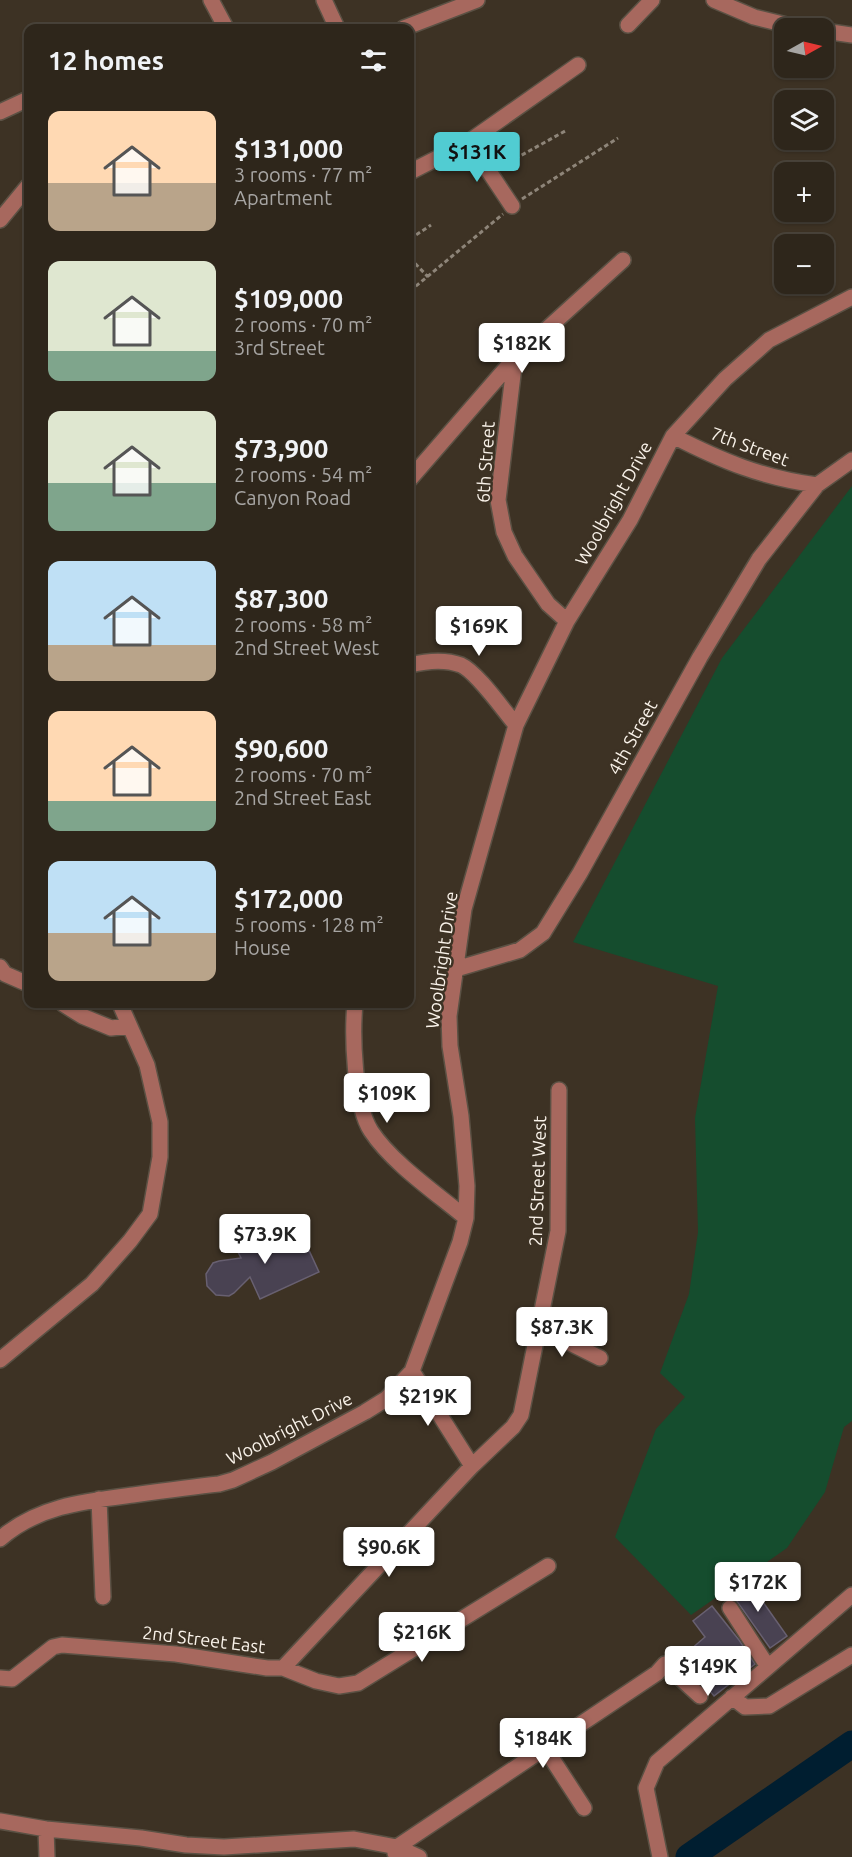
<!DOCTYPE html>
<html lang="en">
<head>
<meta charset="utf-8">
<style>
  :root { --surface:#2e261b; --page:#362e24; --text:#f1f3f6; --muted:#a7a5a3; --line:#49433a; --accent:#51ccd2 }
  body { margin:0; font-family:Ubuntu,sans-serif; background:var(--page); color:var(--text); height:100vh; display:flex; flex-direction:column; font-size:22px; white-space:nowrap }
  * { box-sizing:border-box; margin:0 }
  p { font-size:20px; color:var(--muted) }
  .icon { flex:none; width:33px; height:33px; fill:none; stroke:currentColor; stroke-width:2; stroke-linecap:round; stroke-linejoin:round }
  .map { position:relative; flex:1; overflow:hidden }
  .panel { position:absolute; left:24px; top:24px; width:390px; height:984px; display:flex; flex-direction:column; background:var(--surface); border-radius:12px; box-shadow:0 2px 4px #0004,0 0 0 2px var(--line) }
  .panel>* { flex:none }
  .needle { width:39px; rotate:82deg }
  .fabs { position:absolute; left:774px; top:18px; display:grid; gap:12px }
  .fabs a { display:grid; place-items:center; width:60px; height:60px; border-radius:12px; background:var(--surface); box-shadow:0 2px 4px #0004,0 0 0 2px var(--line); font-size:30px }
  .price { position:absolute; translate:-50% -51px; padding:0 14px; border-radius:6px; background:#fff; color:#222; font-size:20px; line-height:39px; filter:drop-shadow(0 2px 3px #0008) }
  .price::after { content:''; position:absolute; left:50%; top:36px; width:18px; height:14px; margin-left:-9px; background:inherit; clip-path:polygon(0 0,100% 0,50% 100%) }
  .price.on { background:var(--accent); color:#111 }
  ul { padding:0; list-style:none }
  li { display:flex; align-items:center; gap:18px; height:150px; padding:0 24px }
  li span { display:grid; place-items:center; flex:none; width:168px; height:120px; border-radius:12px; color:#555 }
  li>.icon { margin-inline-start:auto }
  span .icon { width:72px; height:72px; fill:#fffc; stroke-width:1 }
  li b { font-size:26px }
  h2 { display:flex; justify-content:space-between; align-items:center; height:72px; padding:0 24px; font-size:26px }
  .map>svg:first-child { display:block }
</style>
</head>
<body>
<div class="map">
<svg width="852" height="1857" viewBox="0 0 852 1857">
  <rect width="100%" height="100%" fill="#3d3224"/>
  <path fill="#154d2e" d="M852 486V1421L844 1427 825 1492 787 1548 691 1615 615 1537 656 1429 685 1397 660 1373 689 1294 698 1232 695 1118 718 986 573 942 722 658Z"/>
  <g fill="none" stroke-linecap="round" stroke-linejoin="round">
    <path stroke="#001e30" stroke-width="27" d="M689 1857 852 1744"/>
  </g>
  <path fill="#494252" stroke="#686071" stroke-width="1.5" d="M296 1222 319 1272 260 1299 250 1277 234 1293 229 1296 216 1295 207 1286 206 1274 213 1263 219 1261 241 1258 237 1250Z
    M746 1578 787 1636 770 1648 729 1590Z
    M712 1606 739 1640 755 1664 714 1696 682 1657 705 1637 693 1621Z"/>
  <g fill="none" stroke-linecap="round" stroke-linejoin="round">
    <defs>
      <path id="minor" d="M211 0 226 28
        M324 0 337 28
        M714 0 754 17 799 28
        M628 25 652 0
        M404 28 477 0
        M824 31 852 35
        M0 112 28 99
        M467 143 490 173 512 206
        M410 172 467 143 578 65
        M0 220 28 186
        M515 358 498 500 504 532 515 556 548 604 567 621
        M673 436C722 461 763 478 817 485
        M410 479 515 358 623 260
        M410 665C426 661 445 659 461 665 477 672 504 711 516 725
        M0 967 5 974 28 984
        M456 969 520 950 543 933 580 873 700 657 759 559 817 485 852 460
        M63 1004 82 1016 111 1028 129 1026
        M355 1004C352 1034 354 1105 371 1131 392 1163 436 1193 466 1218
        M540 1328 600 1358
        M0 1360 92 1284 130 1241 150 1214 160 1157V1122L147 1065 120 1004
        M412 1371 472 1466
        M99 1499 103 1597
        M0 1539C37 1506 86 1501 133 1495 162 1491 191 1487 219 1484L233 1480 272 1462 365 1412 386 1399 412 1371 460 1242 466 1218 467 1186 461 1116 450 1046 449 1016 464 909 516 725 567 621 630 520 673 436 725 379 769 340 852 297
        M730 1608 768 1667
        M283 1668 472 1466 513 1427 521 1415 558 1231 559 1090
        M0 1678 12 1679 53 1647 62 1645 176 1654 267 1668H283L316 1681 339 1686 358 1683 548 1566
        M732 1697 745 1707 769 1706 852 1655
        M545 1748 584 1808
        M0 1821 46 1829 141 1838 186 1845 224 1847 354 1839 397 1847 419 1857
        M46 1829 47 1857
        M395 1853 397 1847 657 1673 665 1664 700 1696
        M660 1857 646 1788 657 1762 852 1595"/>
    </defs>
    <use href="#minor" stroke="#5b5144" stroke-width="18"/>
    <path stroke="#8e8579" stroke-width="3" stroke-dasharray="4.5 3" stroke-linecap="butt" d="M502 166 567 130
      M522 199 618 138
      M410 239 431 225
      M410 258 428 277
      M410 291 503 214"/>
    <use href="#minor" stroke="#a7685e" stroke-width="15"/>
  </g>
  <g text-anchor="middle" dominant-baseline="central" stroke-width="5" stroke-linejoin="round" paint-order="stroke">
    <g font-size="18" fill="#f9f2e9" stroke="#3d3224">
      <text transform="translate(750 446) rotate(20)">7th Street</text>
      <text transform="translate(485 462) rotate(-86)">6th Street</text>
      <text transform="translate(613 503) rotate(-61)">Woolbright Drive</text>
      <text transform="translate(632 737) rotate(-61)">4th Street</text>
      <text transform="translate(441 960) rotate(-82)">Woolbright Drive</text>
      <text transform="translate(537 1181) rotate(-88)">2nd Street West</text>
      <text transform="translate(289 1428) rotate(-27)">Woolbright Drive</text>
      <text transform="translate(204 1639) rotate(7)">2nd Street East</text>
    </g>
  </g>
</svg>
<div class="fabs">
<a><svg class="needle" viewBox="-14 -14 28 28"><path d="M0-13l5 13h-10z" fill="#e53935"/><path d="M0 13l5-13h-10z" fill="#a7a5a3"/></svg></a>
<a><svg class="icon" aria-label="layers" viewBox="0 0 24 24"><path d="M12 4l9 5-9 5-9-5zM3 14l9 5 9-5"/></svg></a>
<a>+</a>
<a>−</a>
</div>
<b class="price on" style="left:477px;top:183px">$131K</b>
<b class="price" style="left:522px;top:374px">$182K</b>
<b class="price" style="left:479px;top:657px">$169K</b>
<b class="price" style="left:387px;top:1124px">$109K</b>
<b class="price" style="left:265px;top:1265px">$73.9K</b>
<b class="price" style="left:562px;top:1358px">$87.3K</b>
<b class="price" style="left:428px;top:1427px">$219K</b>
<b class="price" style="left:389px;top:1578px">$90.6K</b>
<b class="price" style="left:758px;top:1613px">$172K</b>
<b class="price" style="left:422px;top:1663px">$216K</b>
<b class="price" style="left:708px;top:1697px">$149K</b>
<b class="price" style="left:543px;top:1769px">$184K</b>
<section class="panel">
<h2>12 homes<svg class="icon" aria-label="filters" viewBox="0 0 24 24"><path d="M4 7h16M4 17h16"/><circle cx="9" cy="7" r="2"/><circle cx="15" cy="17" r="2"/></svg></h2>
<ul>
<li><span style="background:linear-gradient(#ffd9b3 60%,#b9a48a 0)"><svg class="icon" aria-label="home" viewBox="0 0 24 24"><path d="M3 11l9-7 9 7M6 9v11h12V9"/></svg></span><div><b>$131,000</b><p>3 rooms · 77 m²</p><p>Apartment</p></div></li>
<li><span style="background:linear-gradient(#dfe7d0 75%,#7fa58c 0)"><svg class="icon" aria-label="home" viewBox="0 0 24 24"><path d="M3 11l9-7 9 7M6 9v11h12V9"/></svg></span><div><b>$109,000</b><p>2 rooms · 70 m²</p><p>3rd Street</p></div></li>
<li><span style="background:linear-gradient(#dfe7d0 60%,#7fa58c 0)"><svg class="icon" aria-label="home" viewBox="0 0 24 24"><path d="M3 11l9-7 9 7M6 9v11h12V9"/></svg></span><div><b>$73,900</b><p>2 rooms · 54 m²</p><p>Canyon Road</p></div></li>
<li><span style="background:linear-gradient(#bfe0f5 70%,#b9a48a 0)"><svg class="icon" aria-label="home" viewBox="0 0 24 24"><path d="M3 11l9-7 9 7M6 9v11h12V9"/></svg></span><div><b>$87,300</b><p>2 rooms · 58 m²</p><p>2nd Street West</p></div></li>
<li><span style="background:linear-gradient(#ffd9b3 75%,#7fa58c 0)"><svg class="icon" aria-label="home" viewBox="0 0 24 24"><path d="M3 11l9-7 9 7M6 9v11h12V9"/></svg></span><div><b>$90,600</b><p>2 rooms · 70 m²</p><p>2nd Street East</p></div></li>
<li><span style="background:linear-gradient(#bfe0f5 60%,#b9a48a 0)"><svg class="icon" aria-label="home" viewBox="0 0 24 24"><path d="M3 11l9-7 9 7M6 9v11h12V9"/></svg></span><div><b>$172,000</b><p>5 rooms · 128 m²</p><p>House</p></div></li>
</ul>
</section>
</div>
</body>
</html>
